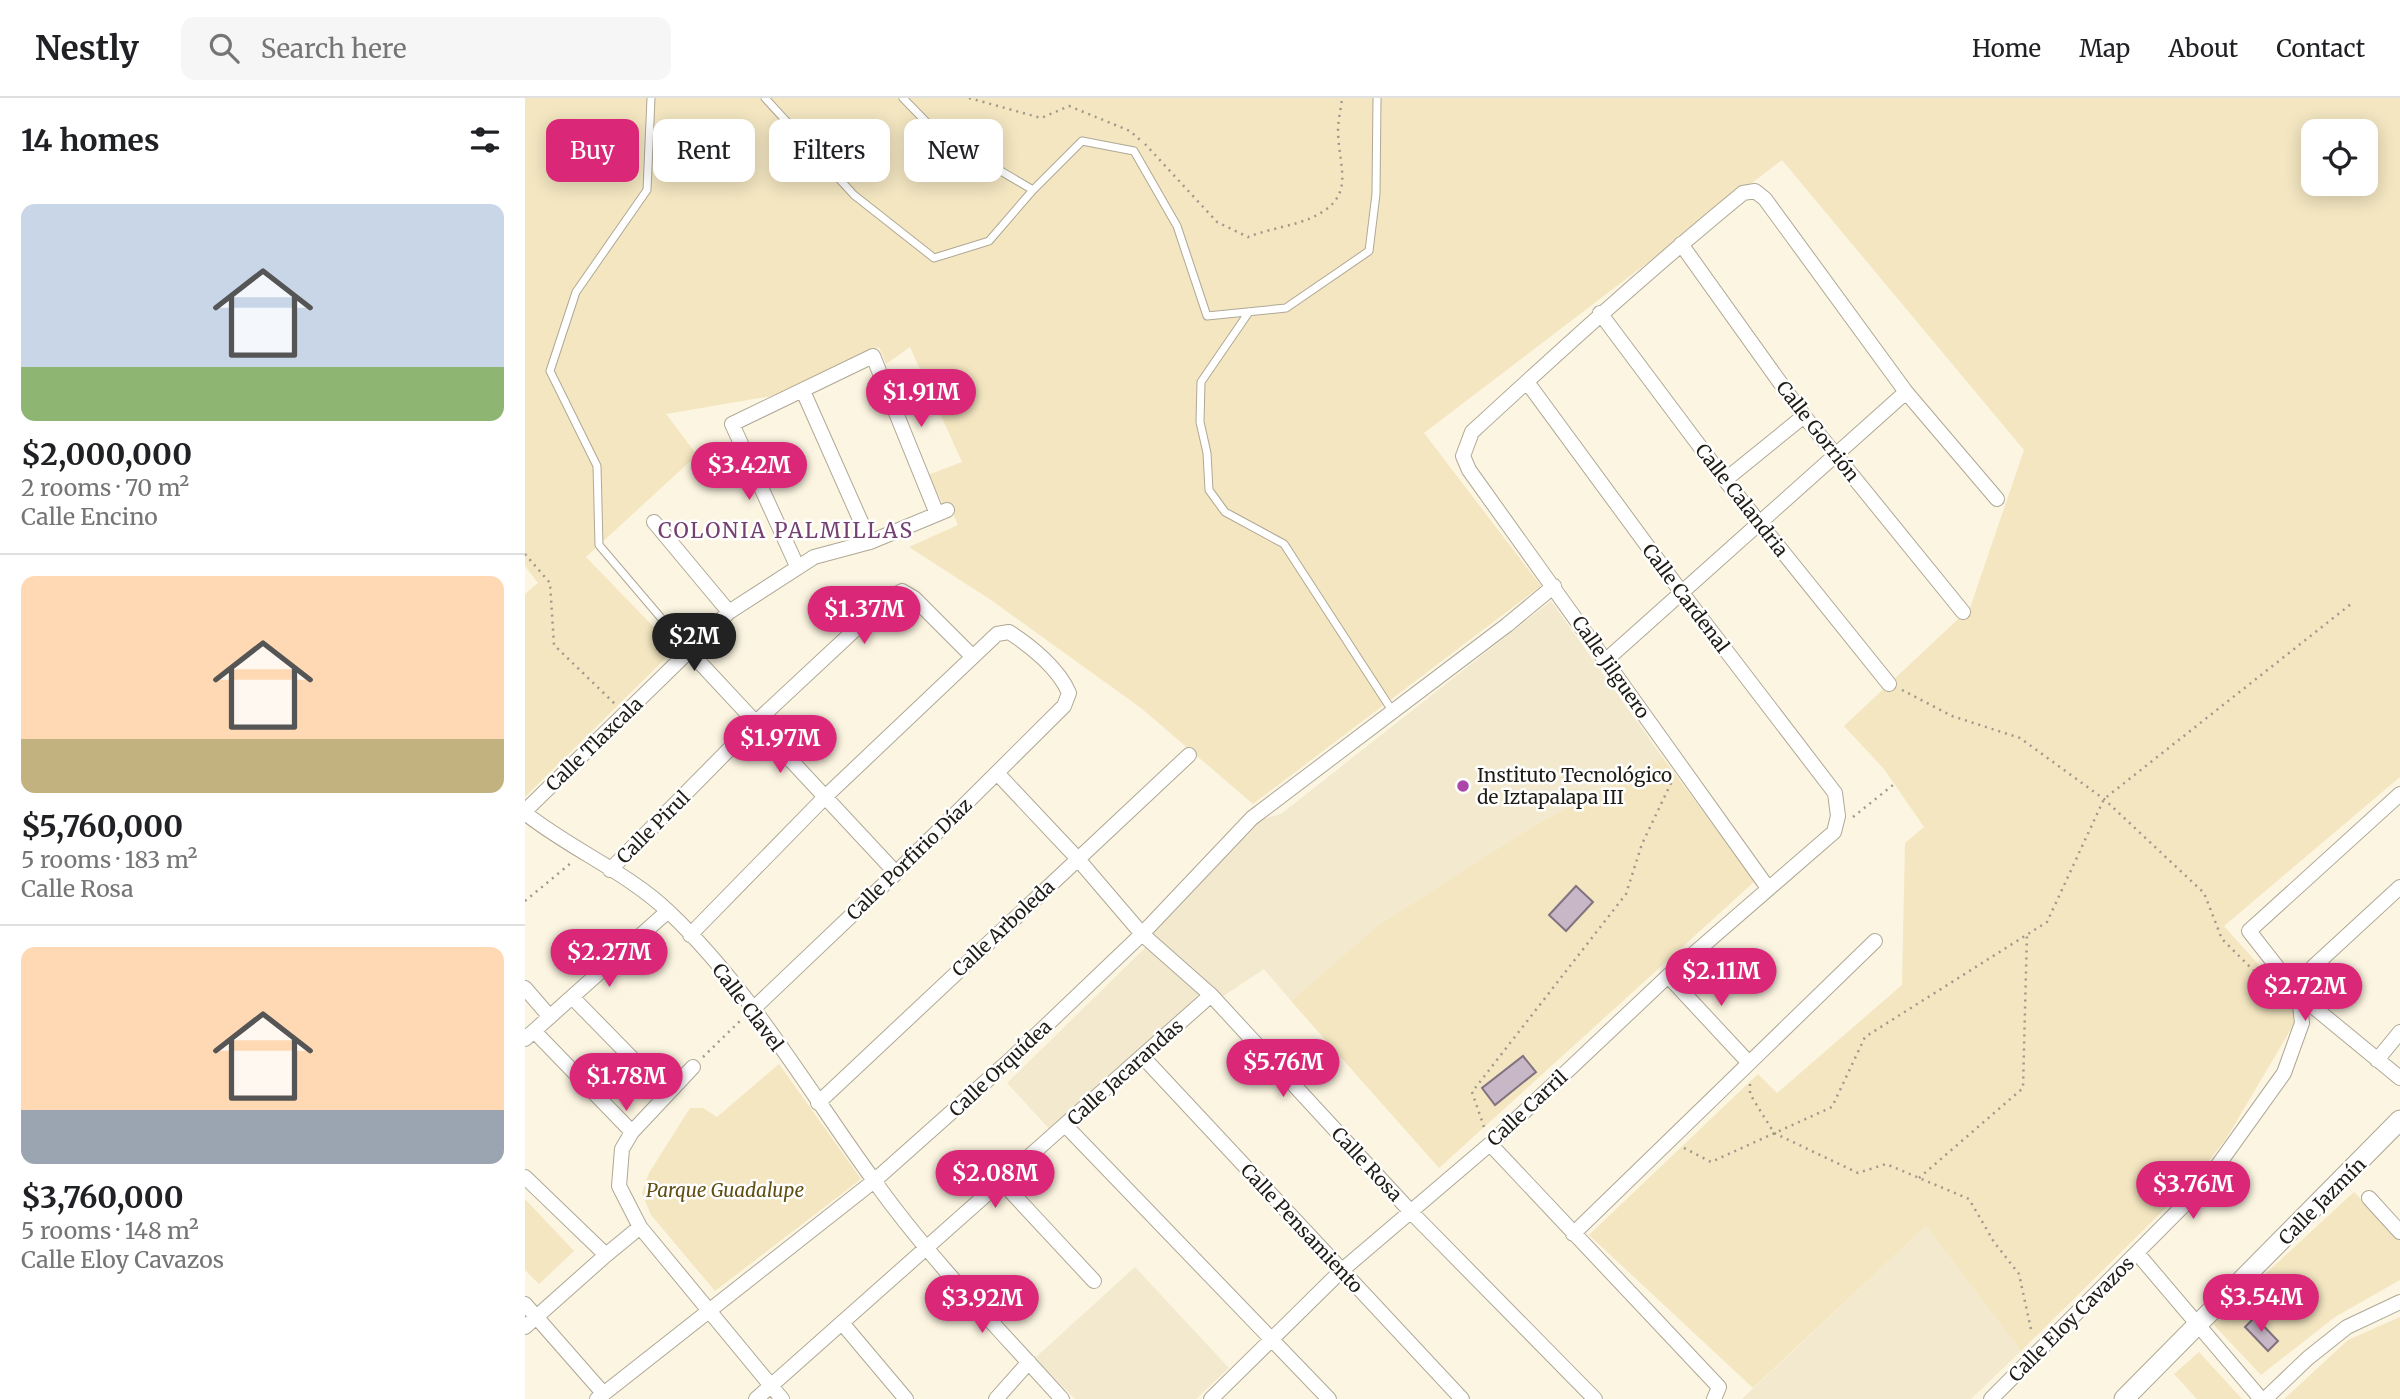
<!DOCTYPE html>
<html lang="en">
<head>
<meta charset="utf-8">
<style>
  :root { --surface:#fff; --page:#f6f6f6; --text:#202124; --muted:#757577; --line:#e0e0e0; --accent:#db2777 }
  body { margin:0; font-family:Merriweather,serif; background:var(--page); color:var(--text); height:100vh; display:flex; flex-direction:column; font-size:26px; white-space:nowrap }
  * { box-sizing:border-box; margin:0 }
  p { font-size:23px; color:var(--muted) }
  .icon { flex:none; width:38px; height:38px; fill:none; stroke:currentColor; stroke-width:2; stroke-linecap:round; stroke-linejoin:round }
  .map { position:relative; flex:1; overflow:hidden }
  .details { display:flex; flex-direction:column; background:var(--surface); width:525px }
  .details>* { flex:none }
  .guide { position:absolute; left:21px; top:21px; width:665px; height:63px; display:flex; gap:14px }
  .buttons { position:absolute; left:1776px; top:21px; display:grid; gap:14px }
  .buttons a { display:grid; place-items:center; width:77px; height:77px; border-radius:14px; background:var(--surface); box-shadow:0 4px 18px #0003; font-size:35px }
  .price { position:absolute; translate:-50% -60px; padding:0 16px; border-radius:24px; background:var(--accent); color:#fff; font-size:23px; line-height:46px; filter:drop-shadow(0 2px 4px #0008) }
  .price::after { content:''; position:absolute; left:50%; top:42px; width:21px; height:16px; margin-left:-10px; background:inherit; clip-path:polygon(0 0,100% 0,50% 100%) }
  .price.selected { background:#222; color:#fff }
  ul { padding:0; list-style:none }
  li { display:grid; align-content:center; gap:14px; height:371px; padding:0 21px }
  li+li { border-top:2px solid var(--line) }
  li span { display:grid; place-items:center; height:217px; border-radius:14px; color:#555 }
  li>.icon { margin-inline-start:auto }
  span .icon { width:126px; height:126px; fill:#fffc; stroke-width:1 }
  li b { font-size:30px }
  h2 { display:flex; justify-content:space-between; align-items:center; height:84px; padding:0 21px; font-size:30px }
  .pill { padding:0 24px; border-radius:14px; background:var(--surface); box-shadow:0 4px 18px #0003; font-size:24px; line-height:63px }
  .pill.selected { background:var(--accent); color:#fff }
  header { display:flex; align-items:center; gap:42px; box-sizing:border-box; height:98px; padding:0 35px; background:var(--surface); border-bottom:2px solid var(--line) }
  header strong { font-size:33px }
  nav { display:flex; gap:38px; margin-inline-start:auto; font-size:24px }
  .search { width:490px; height:63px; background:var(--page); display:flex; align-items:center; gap:18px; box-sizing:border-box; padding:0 24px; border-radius:14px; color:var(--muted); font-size:26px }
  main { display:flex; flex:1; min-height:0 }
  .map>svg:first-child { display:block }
</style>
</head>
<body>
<header>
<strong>Nestly</strong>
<div class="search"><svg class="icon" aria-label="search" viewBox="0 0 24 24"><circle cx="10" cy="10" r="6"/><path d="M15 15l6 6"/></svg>Search here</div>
<nav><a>Home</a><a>Map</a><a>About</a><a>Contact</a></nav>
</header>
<main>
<section class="details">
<h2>14 homes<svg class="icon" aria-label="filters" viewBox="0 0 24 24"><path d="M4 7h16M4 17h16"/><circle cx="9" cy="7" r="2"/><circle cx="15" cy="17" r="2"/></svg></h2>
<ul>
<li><span style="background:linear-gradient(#c9d6e8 75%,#8fb573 0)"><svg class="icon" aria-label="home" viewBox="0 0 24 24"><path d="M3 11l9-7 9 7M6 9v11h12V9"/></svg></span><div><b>$2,000,000</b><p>2 rooms · 70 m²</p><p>Calle Encino</p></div></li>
<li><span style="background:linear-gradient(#ffd9b3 75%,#c2b280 0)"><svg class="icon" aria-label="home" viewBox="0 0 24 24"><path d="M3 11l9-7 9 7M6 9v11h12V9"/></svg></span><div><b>$5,760,000</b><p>5 rooms · 183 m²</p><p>Calle Rosa</p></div></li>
<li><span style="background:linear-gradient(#ffd9b3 75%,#9aa5b1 0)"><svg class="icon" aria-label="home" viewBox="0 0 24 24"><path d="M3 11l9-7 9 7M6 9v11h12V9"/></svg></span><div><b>$3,760,000</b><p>5 rooms · 148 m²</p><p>Calle Eloy Cavazos</p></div></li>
</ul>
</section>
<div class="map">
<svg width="1875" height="1301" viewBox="0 0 1875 1301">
  <rect width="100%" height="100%" fill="#fcf5e1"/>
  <path fill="#f3e9ce" d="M1026 503 1138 660 1008 728 852 828 766 903 739 871 697 899 616 830 727 724 756 716Z
    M622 848 674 896 528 1035 482 985Z
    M1401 1128 1496 1253 1446 1301H1217Z
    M610 1169 704 1270 671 1301H550L510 1260Z"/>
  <path fill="#f3e6c1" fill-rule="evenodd" d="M0 0H1875V679L1699 828 1768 905 1769 926 1701 1041 1668 1083 1496 1253 1401 1128 1228 1290 1064 1137 1233 976 1252 995 1377 887 1380 745 1399 729 1359 671 1319 628 1445 510 1499 352 1257 62 899 335 1016 488 728 706 616 610 466 502 384 449 433 427 423 404 418 406 403 377 437 364 385 249 361 266 354 249 270 294 141 316 172 357 61 459 150 551 0 699V496L13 485 0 468ZM1788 33H1841V86H1788Z
    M1138 660 1230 783 914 1070 766 903 852 828 1008 728Z
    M254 966 336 1081 190 1193 126 1117 117 1095 124 1075 165 1010H178L192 1019Z
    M1829 1094 1875 1143V1182L1810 1219 1736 1277 1687 1225Z
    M0 1101 49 1153 14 1186 0 1172Z
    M1875 1219V1301H1759L1823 1242Z
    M1674 1254 1717 1301H1672L1649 1276Z"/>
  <path fill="#c8b7c6" stroke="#817280" stroke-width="2" d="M1051 788 1068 804 1041 833 1024 817Z
    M998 958 1011 974 970 1007 957 990Z
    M1730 1219 1753 1243 1743 1253 1720 1229Z"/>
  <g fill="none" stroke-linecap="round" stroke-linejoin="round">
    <defs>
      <path id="lane" d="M126 0 122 92 51 194 25 273 72 368 74 447 165 554
        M240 0 329 97 409 160 464 143 508 92
        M378 0 413 36 508 92 557 43 609 53 652 128 682 218 761 210 844 153 851 96 852 0
        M724 214 676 284 675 324 682 355 684 392 700 414 759 446 868 614"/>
      <path id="street" d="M1156 146 1279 318 1438 514
        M1075 215 1200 382 1364 586
        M278 293 345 444
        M1200 382 1279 318
        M129 424 204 514
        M272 468 207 326 348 258 412 416
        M165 554 371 775
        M1080 563 1381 294
        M472 675 552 760 617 836 686 897 886 1114 1070 1301
        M1875 696 1724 833 1774 897 1875 980
        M0 713 204 514 289 459 345 444 422 412
        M0 715C45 751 102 774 144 814 226 892 284 994 350 1084 405 1161 474 1231 537 1301
        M85 772 231 624 364 500 377 493 389 500 446 557
        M1243 790 944 372 938 358 947 334C1036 252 1124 172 1218 95L1230 93 1240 101 1381 294 1472 401
        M165 837 300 699 472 536 484 534C506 548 534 571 544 595L539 608 371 775 227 912
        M1143 878 1224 965
        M0 890 25 919
        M48 900 142 996
        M9 933 107 1034
        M0 941 143 813
        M617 958 937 1301
        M1852 962 1875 934
        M168 969 107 1034 97 1051 94 1088 115 1129 257 1301
        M293 1005 664 657
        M540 1027 804 1301
        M965 1046 1194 1289 1189 1301
        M0 1079 81 1157 115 1129
        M476 1083 569 1183
        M1844 1100 1875 1134
        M1048 1136 1350 843
        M1612 1155 1736 1301
        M0 1206 78 1295
        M317 1225 381 1301
        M0 1229 81 1157
        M72 1301 349 1083 485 962 617 836 727 720 982 527 1029 488
        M231 1301 686 897
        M471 1301 504 1264
        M686 1301 816 1173 965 1046 1143 878 1309 734 1313 718 1310 695 1157 495 1002 284
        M1466 1301 1678 1088 1759 975 1777 925 1774 897 1788 869 1875 789
        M1740 1301 1783 1260 1822 1229 1875 1204"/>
      <path id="secondary" d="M1599 1301 1875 1022"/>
    </defs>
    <use href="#lane" stroke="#afa895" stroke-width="9"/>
    <use href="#street" stroke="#afa895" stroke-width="16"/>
    <use href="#secondary" stroke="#afa895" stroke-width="21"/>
    <path stroke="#9e998b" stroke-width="2.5" stroke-dasharray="2 5" stroke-linecap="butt" d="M444 0 516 20 544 8 605 33 615 42
      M620 46 692 124 723 139C743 131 768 128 786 120 832 99 814 73 813 33 813 22 816 11 817 0
      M0 456 25 485 29 547 90 606
      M1377 592 1427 618 1495 640 1579 701 1679 795 1697 841 1733 877 1742 882
      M1328 719 1368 687
      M0 803 46 765
      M178 959 216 922
      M1225 986V996L1249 1035 1333 1075 1361 1066 1444 1101 1469 1144 1494 1176 1507 1236
      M959 1029 947 994 1101 796 1117 746 1147 683
      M1159 1050 1186 1064 1307 1009 1340 939 1522 824 1579 701 1826 506
      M1394 1080 1498 990 1502 835"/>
    <use href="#lane" stroke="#fff" stroke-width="7"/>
    <use href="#street" stroke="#fff" stroke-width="14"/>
    <use href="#secondary" stroke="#fff" stroke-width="19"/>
  </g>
  <circle fill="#ac45a9" stroke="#fff" stroke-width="2.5" cx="938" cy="688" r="7"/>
  <g text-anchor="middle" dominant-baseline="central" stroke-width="5" stroke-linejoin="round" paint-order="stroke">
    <g font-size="19" fill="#1e1c15" stroke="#fff">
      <text transform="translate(1293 333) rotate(52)">Calle Gorrión</text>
      <text transform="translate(1217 402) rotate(52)">Calle Calandria</text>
      <text transform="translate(1161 500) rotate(53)">Calle Cardenal</text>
      <text transform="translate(1086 569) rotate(55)">Calle Jilguero</text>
      <text transform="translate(69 646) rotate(-44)">Calle Tlaxcala</text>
      <text transform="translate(128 729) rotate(-45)">Calle Pirul</text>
      <text transform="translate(384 761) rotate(-44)">Calle Porfirio Díaz</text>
      <text transform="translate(478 830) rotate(-43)">Calle Arboleda</text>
      <text transform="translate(223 909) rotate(53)">Calle Clavel</text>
      <text transform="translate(475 970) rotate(-43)">Calle Orquídea</text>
      <text transform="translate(600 974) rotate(-42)">Calle Jacarandas</text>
      <text transform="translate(1002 1010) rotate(-43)">Calle Carril</text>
      <text transform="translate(842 1066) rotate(47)">Calle Rosa</text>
      <text transform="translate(1797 1103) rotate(-45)">Calle Jazmín</text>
      <text transform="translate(777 1130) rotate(47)">Calle Pensamiento</text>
      <text transform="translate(1546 1221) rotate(-45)">Calle Eloy Cavazos</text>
    </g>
    <g font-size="19" fill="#1e1c15" stroke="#fff" text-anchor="start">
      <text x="952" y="677">Instituto Tecnológico<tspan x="952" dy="22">de Iztapalapa III</tspan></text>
    </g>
    <g font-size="19" font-style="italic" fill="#614e12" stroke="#fff">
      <text x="200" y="1092">Parque Guadalupe</text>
    </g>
    <g font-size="21" letter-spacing="2" fill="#734071" stroke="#fff">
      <text x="261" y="432">COLONIA PALMILLAS</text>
    </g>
  </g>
</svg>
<div class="buttons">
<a><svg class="icon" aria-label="locate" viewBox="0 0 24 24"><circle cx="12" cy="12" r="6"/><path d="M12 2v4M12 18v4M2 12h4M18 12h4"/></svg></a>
</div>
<b class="price" style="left:396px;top:331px">$1.91M</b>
<b class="price" style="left:224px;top:404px">$3.42M</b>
<b class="price" style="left:339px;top:548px">$1.37M</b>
<b class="price selected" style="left:169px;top:575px">$2M</b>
<b class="price" style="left:255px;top:677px">$1.97M</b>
<b class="price" style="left:84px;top:891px">$2.27M</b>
<b class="price" style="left:1196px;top:910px">$2.11M</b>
<b class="price" style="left:1780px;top:925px">$2.72M</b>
<b class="price" style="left:758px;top:1001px">$5.76M</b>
<b class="price" style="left:101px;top:1015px">$1.78M</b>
<b class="price" style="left:470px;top:1112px">$2.08M</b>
<b class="price" style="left:1668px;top:1123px">$3.76M</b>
<b class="price" style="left:1736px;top:1236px">$3.54M</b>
<b class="price" style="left:457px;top:1237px">$3.92M</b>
<div class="guide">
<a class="pill selected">Buy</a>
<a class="pill">Rent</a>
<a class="pill">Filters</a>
<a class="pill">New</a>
</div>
</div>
</main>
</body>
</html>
